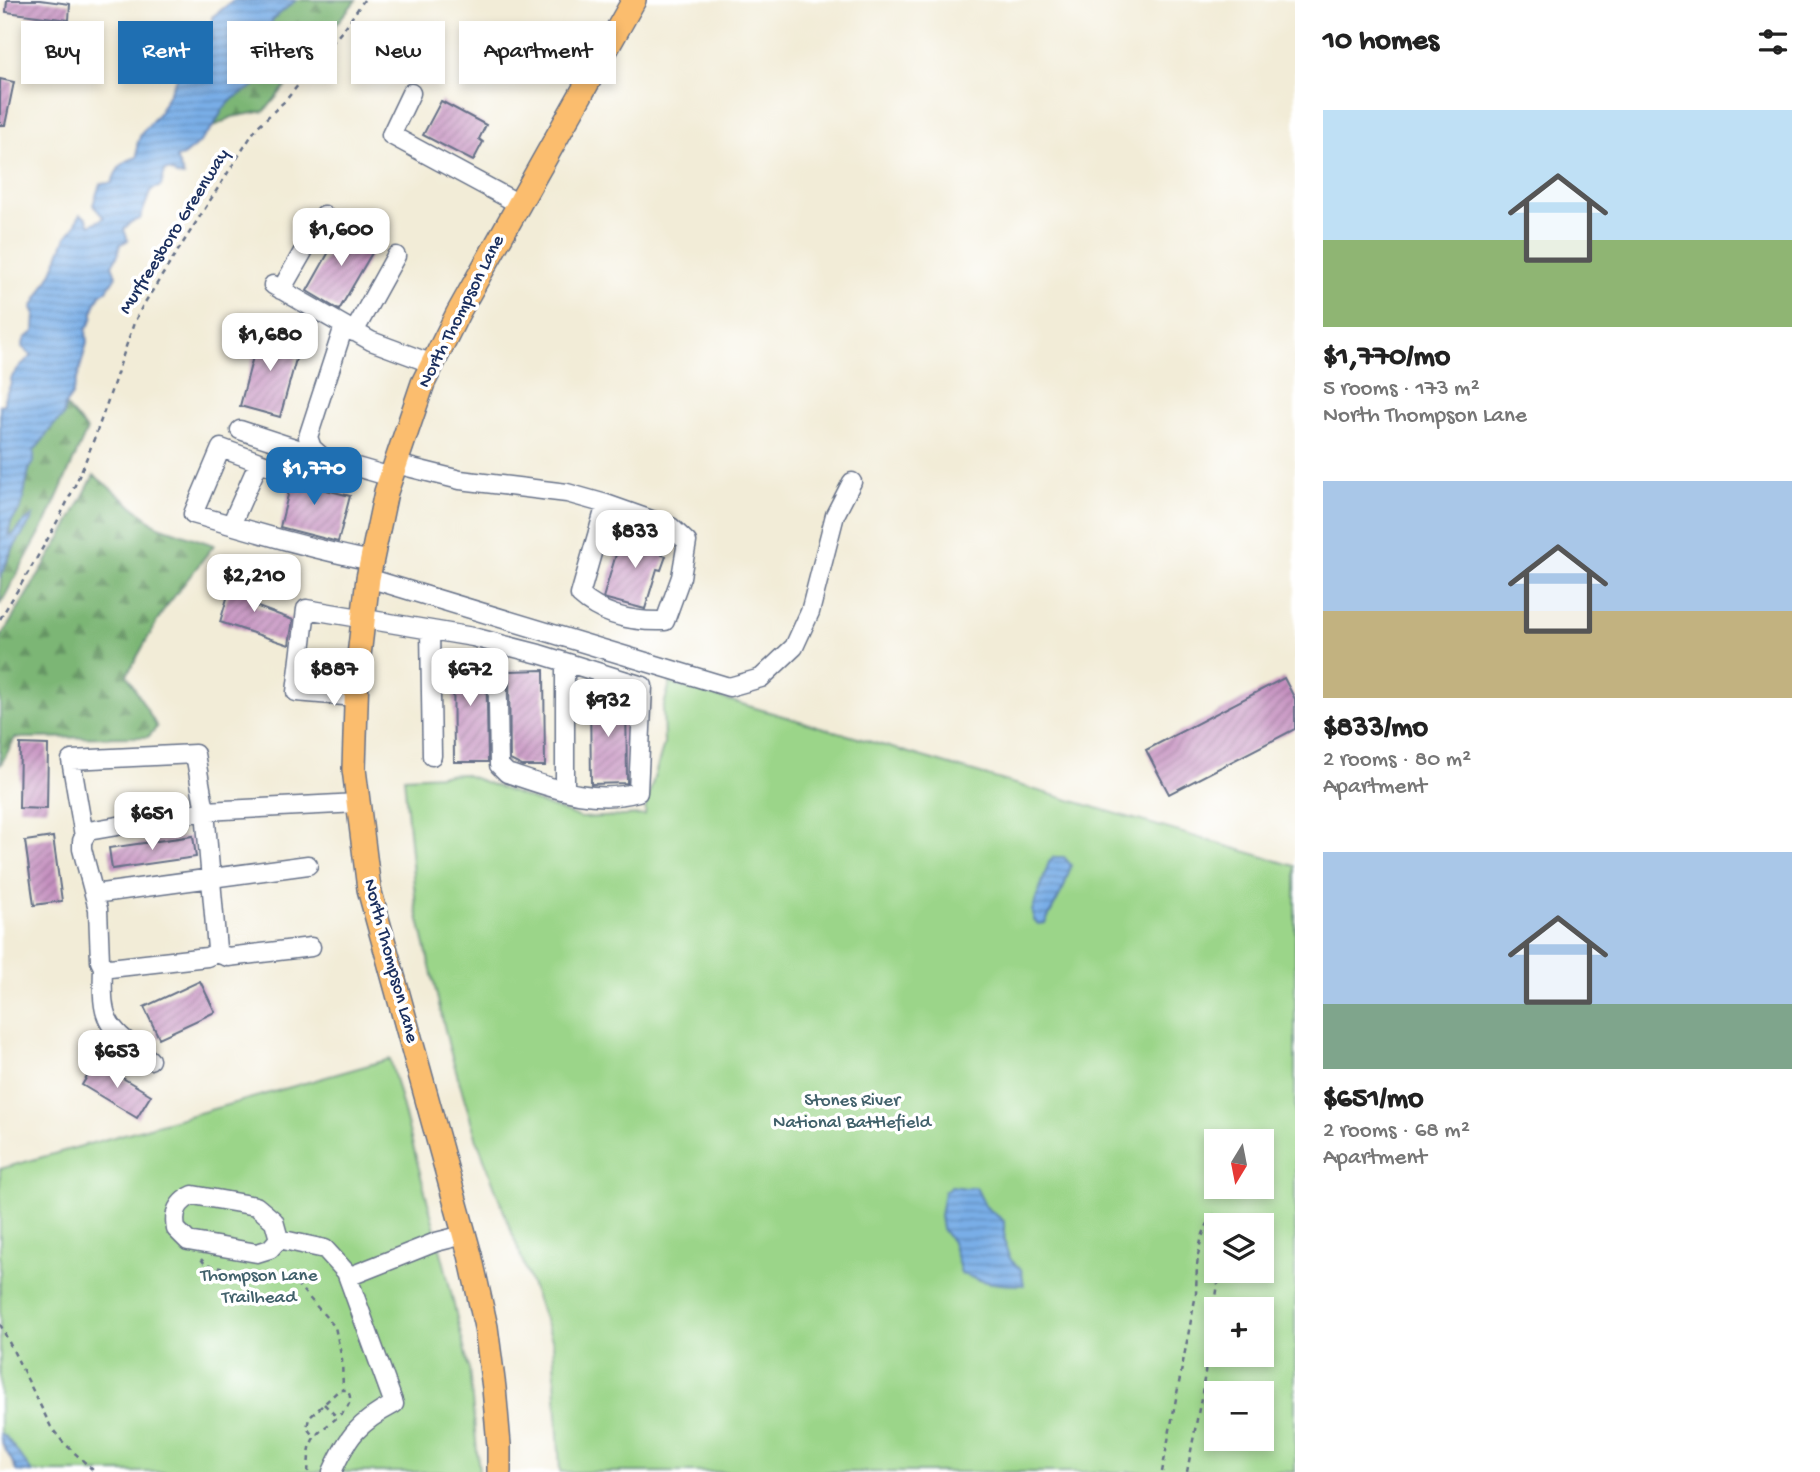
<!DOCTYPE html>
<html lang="en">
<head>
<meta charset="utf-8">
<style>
  :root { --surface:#fff; --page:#f2f2f2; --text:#222; --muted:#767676; --accent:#1f6fb2 }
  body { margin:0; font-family:"Gochi Hand",sans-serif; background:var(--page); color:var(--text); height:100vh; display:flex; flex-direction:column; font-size:26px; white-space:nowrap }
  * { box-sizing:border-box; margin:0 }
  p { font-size:23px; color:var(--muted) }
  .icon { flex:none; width:38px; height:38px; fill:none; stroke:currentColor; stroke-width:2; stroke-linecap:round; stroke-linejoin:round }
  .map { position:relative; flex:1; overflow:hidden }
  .panel { display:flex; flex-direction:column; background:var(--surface); width:525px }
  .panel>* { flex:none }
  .guide { position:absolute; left:21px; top:21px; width:665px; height:63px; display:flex; gap:14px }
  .needle { width:46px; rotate:190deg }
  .controls { position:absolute; left:1204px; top:1129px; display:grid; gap:14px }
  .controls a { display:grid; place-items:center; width:70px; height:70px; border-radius:0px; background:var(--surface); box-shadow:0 4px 10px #0003; font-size:35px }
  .price { position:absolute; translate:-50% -60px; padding:0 16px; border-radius:14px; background:#fff; color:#222; font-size:23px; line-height:46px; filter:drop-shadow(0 2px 4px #0008) }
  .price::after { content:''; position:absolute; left:50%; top:42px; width:21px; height:16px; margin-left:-10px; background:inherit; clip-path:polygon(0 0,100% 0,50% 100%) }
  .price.selected { background:var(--accent); color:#fff }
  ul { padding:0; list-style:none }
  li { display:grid; align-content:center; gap:14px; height:371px; padding:0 28px }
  li span { display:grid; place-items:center; height:217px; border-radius:0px; color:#555 }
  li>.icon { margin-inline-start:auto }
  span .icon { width:126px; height:126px; fill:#fffc; stroke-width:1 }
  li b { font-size:30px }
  h2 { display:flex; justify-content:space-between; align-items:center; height:84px; padding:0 28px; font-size:30px }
  .tag { padding:0 24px; border-radius:0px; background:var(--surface); box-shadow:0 4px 10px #0003; font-size:24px; line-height:63px }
  .tag.selected { background:var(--accent); color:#fff }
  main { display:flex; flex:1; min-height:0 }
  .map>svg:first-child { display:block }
</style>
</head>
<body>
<main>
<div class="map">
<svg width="1295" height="1472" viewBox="0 0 1295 1472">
  <defs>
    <pattern id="forest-firs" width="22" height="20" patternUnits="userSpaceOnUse" patternTransform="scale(1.75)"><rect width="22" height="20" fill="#7cb675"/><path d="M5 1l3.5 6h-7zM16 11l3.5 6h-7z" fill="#659463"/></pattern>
    <pattern id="water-rules" width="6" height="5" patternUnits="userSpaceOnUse" patternTransform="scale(1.75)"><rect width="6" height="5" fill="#79aee7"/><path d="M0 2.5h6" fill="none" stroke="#628ebe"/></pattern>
    <pattern id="building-hatch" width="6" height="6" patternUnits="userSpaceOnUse" patternTransform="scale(1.75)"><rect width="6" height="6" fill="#c590bf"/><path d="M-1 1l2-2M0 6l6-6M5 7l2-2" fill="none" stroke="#9f769e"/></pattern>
  </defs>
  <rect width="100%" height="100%" fill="#fff"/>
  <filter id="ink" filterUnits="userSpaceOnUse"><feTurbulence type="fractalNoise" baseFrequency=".0143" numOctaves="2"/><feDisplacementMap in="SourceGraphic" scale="14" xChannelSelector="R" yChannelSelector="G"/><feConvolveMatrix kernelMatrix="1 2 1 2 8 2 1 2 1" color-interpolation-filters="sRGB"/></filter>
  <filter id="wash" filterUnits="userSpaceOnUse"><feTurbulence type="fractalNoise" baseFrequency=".00686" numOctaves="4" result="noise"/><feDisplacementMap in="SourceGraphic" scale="28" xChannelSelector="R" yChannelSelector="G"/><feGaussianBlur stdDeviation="1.57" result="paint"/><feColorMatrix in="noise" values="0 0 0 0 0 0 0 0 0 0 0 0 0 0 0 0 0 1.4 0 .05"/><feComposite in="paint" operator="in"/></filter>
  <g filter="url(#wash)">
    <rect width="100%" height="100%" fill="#f2ecd7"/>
    <path fill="url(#forest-firs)" stroke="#4c726a" stroke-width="2" d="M296 0H356L265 111 232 117 213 127 223 109 234 98 254 86 276 65 282 54 295 43 297 36 276 44 271 56 260 63 271 33 272 20Z
      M65 405 87 430 47 520 0 605C0 596 0 584 1 576 9 557 18 543 23 523L13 535 8 536 11 522 21 508 29 470 34 461V450C47 438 48 427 63 417Z
      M94 475 156 525 214 545 163 611 127 675 157 727 148 737 15 738 0 766V639L66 529Z"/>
    <path fill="#9bd589" stroke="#5b8274" stroke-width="2" fill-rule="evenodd" d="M670 683 1295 866V1472H560L553 1342 476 1137 449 1047 416 907 404 777 463 774 581 818 645 815 646 805 664 744 663 709ZM1216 1141H1262V1186H1216ZM1216 1225H1262V1270H1216ZM1216 1309H1262V1354H1216ZM1216 1393H1262V1438H1216Z
      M390 1059 445 1267 469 1369 479 1472H32L6 1437 0 1433V1169Z"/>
    <path fill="url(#water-rules)" stroke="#4a6ea2" stroke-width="2" d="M234 0H296L272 20 271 33 261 62 271 56 282 33 303 30 297 36 292 49 282 54 276 65 254 86 234 98 223 109 213 127 199 143 183 156 176 158 184 176 176 175 172 171 165 170 161 186 151 190 140 219 131 222 124 229 128 241 120 244 118 255 112 265 116 276 107 290 100 295 94 307 92 320 86 330 87 343 78 376 72 395 65 405 63 417C48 427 47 438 34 450V462L29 470 21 508 11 522 8 535H13L23 523 33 516 31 521 10 553 0 578V405L4 404V398L11 384 10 380C16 370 22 362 32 356L22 347 25 338 34 332 35 314 32 308 52 272 66 237 74 228 80 214 86 217 90 225 104 218 93 205 100 184 112 183C116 169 123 161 137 157V145L141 134 159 113 188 56 212 39V17Z
      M1054 857H1064L1071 865 1064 887 1045 923 1038 924 1034 920 1032 911 1049 862Z
      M951 1186 966 1188 976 1187 985 1206 1004 1221C1004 1238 1004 1260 1021 1269L1024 1285C1001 1285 981 1283 961 1273L952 1242 942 1229 940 1216 944 1192Z
      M0 1433 6 1437 32 1472 16 1471C13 1458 0 1447 0 1433Z"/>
    <g id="blocks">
      <path fill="url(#building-hatch)" d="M7 0H40L70 4 69 20 6 12Z
        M0 79 14 82 5 125H0Z
        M441 101 486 125 479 139 483 142 473 161 423 135Z
        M343 227 376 246 339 310 307 291Z
        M260 330 301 341 280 417 240 406Z
        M296 462 319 468 314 487 350 496 338 542 280 527 291 483 299 475Z
        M623 531 665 543 662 555 666 556 661 570 657 569 645 609 603 598Z
        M233 578 260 587 255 606 293 620 289 645 220 622Z
        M453 653H486L488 762H454Z
        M544 670 545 766H522L510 760 509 671Z
        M1284 678 1295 699V729L1169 794 1146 750Z
        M590 694H626L627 783 591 784Z
        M20 744 48 745 47 809 19 808Z
        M193 836 196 857 112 869 109 848Z
        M53 837 62 901 34 905 25 841Z
        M200 981 215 1012 159 1038 144 1007Z
        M96 1062 151 1095 137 1118 82 1085Z"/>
    </g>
  </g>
  <g filter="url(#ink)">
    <use href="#blocks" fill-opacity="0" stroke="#667188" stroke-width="2"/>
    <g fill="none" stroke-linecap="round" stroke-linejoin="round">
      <defs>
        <path id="minor" d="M411 93 391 135 519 204
          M273 285 371 341 433 364
          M281 290 324 215
          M344 326 308 437 312 448 322 457 391 477
          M354 332 396 256
          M240 430 322 457
          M259 462 288 472
          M396 464 460 480 567 493 606 504 671 527 687 542 681 577 665 621C635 622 603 616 580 595L606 504
          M231 525 259 462 221 448 193 514C252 531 311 549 372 561
          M368 578 729 687 761 678 794 647 810 612 835 515 852 482
          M430 630 432 756
          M356 697 296 692 306 609 473 637 539 654 643 686 638 792C592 805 550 787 507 773L499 765 497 643
          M565 791V662
          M84 836 71 760 195 754 205 811 217 949 216 953 207 957 110 968 103 967 100 961 98 909 82 849V841L88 831 205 811 358 803
          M94 894 308 865
          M216 953 228 957 311 947
          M103 967C101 1025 106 1025 150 1060
          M279 1239 270 1249 257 1253 188 1241 176 1229C173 1213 177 1202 193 1195L256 1206 274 1221 279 1239 325 1249 346 1272 394 1404C358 1423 348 1436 332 1472
          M348 1277 436 1242 464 1235"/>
        <path id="major" d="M499 1472V1445L494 1388 486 1327 470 1255 369 889 354 769 357 673 368 578 386 492 423 383 458 313 634 0"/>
      </defs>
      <use href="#minor" stroke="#667188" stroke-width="21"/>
      <use href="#major" stroke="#667188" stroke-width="26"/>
      <path stroke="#667188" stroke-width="2.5" stroke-dasharray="5 5" stroke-linecap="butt" d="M0 619C24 579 49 540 69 498 96 442 114 381 134 323L142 307 257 127 286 100 346 26 364 0
        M201 1259 206 1265 296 1283 335 1327 342 1359 343 1389
        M0 1324 51 1427 62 1441 95 1472
        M324 1404 337 1417
        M308 1472C309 1462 308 1446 314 1438 323 1424 361 1409 347 1390H339L309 1418 307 1428 314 1437
        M1162 1472 1196 1294C1197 1266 1196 1235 1215 1214L1227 1217V1225
        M1187 1472 1202 1393 1220 1270"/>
      <use href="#minor" stroke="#fff" stroke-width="18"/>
      <use href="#major" stroke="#fbbd6e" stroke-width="23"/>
    </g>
  </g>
  <g text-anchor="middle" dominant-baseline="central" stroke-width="7" stroke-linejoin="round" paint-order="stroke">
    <g font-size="19" fill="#1b2f5e" stroke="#fff">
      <text transform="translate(175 232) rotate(-58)">Murfreesboro Greenway</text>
      <text transform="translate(462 312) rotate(-63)">North Thompson Lane</text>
      <text transform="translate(390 961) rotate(75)">North Thompson Lane</text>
    </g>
    <g font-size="19" fill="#41616b" stroke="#fff">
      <text x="852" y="1101">Stones River<tspan x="852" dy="22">National Battlefield</tspan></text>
      <text x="259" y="1276">Thompson Lane<tspan x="259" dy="22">Trailhead</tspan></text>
    </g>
  </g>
</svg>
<div class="controls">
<a><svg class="needle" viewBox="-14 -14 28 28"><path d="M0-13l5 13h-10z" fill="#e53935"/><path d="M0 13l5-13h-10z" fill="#767676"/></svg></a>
<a><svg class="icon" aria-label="layers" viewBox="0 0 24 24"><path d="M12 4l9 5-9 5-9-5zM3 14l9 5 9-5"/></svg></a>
<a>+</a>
<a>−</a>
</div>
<b class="price" style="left:341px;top:268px">$1,600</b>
<b class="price" style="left:270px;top:373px">$1,680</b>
<b class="price selected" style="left:314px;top:507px">$1,770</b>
<b class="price" style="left:635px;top:570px">$833</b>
<b class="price" style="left:254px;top:614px">$2,210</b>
<b class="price" style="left:334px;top:708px">$887</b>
<b class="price" style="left:470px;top:708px">$672</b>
<b class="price" style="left:608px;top:739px">$932</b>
<b class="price" style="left:152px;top:852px">$651</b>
<b class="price" style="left:117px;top:1090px">$653</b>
<div class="guide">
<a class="tag">Buy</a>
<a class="tag selected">Rent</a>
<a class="tag">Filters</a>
<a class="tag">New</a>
<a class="tag">Apartment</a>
</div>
</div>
<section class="panel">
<h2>10 homes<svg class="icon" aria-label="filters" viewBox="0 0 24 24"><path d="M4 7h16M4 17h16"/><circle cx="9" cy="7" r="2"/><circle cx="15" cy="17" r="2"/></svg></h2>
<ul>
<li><span style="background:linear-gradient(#bfe0f5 60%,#8fb573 0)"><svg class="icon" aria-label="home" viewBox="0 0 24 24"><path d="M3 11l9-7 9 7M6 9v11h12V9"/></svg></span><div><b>$1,770/mo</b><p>5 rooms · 173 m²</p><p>North Thompson Lane</p></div></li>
<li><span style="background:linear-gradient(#a9c7e8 60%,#c2b280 0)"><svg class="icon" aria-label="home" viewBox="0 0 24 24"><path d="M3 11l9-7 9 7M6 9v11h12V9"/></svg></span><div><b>$833/mo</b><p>2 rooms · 80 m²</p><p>Apartment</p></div></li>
<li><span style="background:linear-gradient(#a9c7e8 70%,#7fa58c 0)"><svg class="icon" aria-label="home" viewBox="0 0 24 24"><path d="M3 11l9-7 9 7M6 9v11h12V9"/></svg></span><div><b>$651/mo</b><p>2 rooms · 68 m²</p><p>Apartment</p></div></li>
</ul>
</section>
</main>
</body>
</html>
